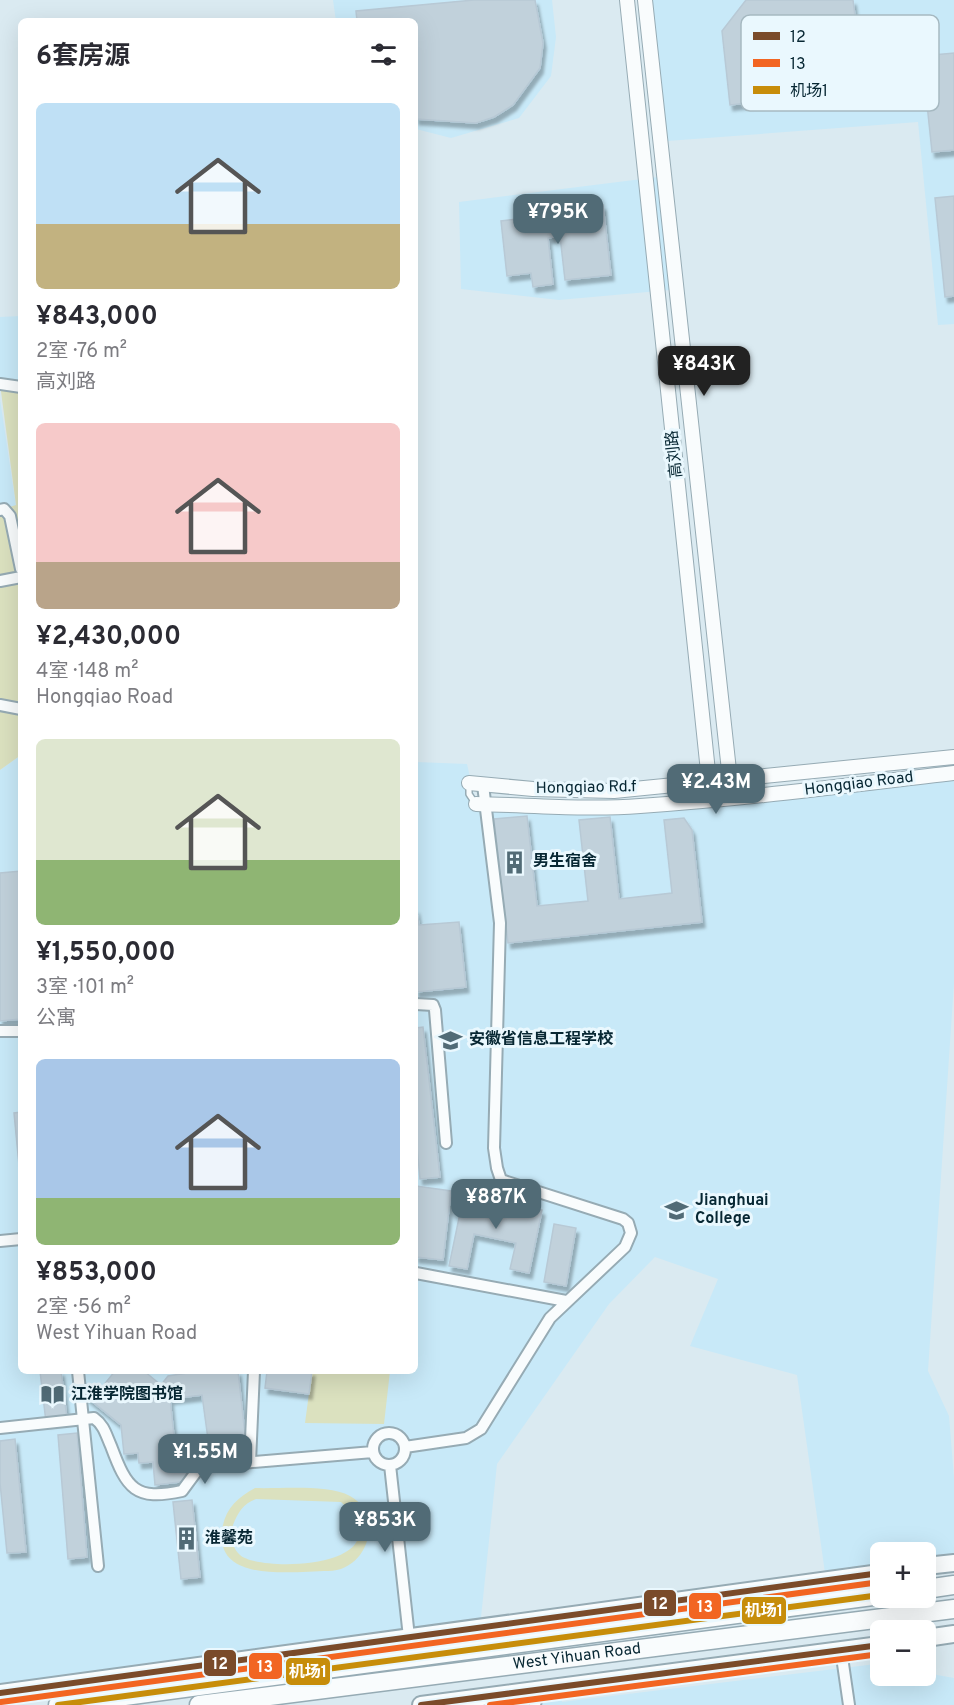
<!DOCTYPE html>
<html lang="zh">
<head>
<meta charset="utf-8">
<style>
  :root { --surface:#fff; --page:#f7f7f7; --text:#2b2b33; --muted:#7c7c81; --accent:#516b76 }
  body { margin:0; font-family:Overpass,"Noto Sans SC",sans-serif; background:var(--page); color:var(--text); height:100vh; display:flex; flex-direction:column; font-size:22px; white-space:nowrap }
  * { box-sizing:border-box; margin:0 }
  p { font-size:20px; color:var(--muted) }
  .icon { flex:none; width:33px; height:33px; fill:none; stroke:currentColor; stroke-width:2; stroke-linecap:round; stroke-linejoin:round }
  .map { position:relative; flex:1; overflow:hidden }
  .side { position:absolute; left:18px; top:18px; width:400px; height:1356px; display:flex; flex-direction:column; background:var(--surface); border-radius:9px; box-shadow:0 6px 24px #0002 }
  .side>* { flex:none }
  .tools { position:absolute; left:870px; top:1542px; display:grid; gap:12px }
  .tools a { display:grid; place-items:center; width:66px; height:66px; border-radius:9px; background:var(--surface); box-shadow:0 6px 24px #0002; font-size:30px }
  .price { position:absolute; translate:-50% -51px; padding:0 14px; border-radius:12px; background:var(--accent); color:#fff; font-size:20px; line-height:39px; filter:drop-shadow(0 2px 3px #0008) }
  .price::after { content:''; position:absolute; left:50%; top:36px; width:18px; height:14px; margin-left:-9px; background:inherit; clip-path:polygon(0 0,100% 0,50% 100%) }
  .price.on { background:#222; color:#fff }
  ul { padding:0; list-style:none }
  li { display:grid; align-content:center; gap:12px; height:318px; padding:0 18px }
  li span { display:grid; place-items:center; height:186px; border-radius:9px; color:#555 }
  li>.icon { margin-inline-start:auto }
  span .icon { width:108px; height:108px; fill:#fffc; stroke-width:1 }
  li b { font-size:26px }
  h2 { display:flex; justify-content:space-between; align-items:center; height:72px; padding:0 18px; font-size:26px }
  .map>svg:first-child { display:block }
</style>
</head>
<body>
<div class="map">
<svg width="954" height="1705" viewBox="0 0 954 1705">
  <defs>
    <filter id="shadow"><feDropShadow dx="3" dy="5.5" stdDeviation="1.5" flood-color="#0004"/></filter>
  </defs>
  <rect width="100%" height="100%" fill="#daeaf1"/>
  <path fill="#c8e9f8" d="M333 0H552L556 37 551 76 519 118 451 138 416 129V21H336Z
    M639 0H954V324L938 325 918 122 654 142Z
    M658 177 670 290 559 300 461 289 459 202Z
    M21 316V387L0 384V317Z
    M0 399 16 506 0 510Z
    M21 755V1371H416V762L467 764 476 804 573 807 954 773V983L928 1371 949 1416 954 1478V1563L926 1566V1552H880V1573L826 1580 797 1375 690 1346 718 1279 655 1257 609 1304 497 1464 480 1627 0 1693V770Z
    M876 1664H880V1676H926V1673L954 1678V1705H533L538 1690 560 1687 562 1702Z"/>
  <path fill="#dbe1bf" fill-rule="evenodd" d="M0 384 21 387V755L0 770V510L16 505Z
    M312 1371H390L384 1424 305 1423Z
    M255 1488C281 1489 328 1484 350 1496 385 1515 368 1571 328 1571 294 1571 215 1584 222 1530 225 1509 237 1498 255 1488ZM256 1499 341 1502C410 1569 259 1573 240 1555 231 1547 230 1535 233 1525 238 1512 243 1504 256 1499Z"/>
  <path fill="#c1d1db" stroke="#b8c9d5" stroke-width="1.5" filter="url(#shadow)" d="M474 0H535L543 43 540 68 513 105 494 117 476 123 416 119V21H357L356 11Z
    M746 0H853L864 90 730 105 722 31Z
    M954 53V150L932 152 922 56Z
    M954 196V296L945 297 935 198Z
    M603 205 611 275 565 280 560 236 548 238 553 284 533 287 531 273 507 276 501 221 542 216 543 225 560 223 559 210Z
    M527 816 537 906 588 901 579 820 610 817 619 899 672 893 664 820 684 818 692 830 702 922 508 943 494 819Z
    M21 871V1019L0 1021V873Z
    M416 908 419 925 459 922 466 987 416 992Z
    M423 1027 440 1177 420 1179 416 1135V1028Z
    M21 1112V1186L14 1113Z
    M416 1186 451 1191 443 1260 416 1257Z
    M464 1194 542 1210 529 1273 510 1269 516 1243 474 1234 467 1269 449 1266Z
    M554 1224 576 1228 566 1286 544 1282Z
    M40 1371H61L67 1419 46 1422Z
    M115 1371H144L161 1385 168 1376 200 1371H238L245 1435 208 1439 202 1395 170 1399 175 1446 183 1445 187 1481 155 1485 153 1462 139 1463 138 1453 124 1454 121 1425 84 1395 92 1386 99 1391Z
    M267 1371H312L309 1394 265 1388Z
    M77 1433 87 1557 68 1559 58 1435Z
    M15 1439 26 1552 7 1553 0 1483V1441Z
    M192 1500 200 1577 181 1579 173 1502Z"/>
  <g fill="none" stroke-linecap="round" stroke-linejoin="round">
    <defs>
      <path id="service" d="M469 785V794L475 803"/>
      <path id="minor" d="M0 384 21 387
        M0 510 4 509 10 516 21 569
        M0 581 21 577
        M0 705 21 709
        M416 1004 433 1005 435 1010 446 1143
        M0 1031H21
        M0 1241 21 1239
        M416 1273 566 1301
        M78 1371 98 1566
        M0 1428 94 1418C104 1425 106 1435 111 1446 127 1489 135 1501 182 1491L196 1472 206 1466 373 1452
        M373 1449a16 16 0 1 1 32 0a16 16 0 1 1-32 0Z
        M405 1447 466 1438 481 1429 550 1318 625 1247 631 1233 628 1223 623 1219 501 1180 497 1168 494 1148 500 923 483 785
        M250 1462 254 1371
        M390 1465 409 1637
        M841 1650 849 1705
        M535 1705 538 1690"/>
      <path id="tertiary" d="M627 0 711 800
        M645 0 732 798
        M469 783 533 789 614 791 954 757
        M476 804C530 805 585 810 640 806 745 799 850 785 954 773"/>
      <path id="primary" d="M926 1566 954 1563
        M926 1638 954 1634
        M0 1693 880 1573
        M421 1705 880 1645"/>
      <g id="trunk">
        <path d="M926 1589 954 1585"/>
        <path d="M58 1705 880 1595"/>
        <path id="s1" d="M199 1705 954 1609"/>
      </g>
    </defs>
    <use href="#service" stroke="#96abb4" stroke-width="8"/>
    <use href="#minor" stroke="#96abb4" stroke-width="14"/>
    <use href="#tertiary" stroke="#96abb4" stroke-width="16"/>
    <use href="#primary" stroke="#96abb4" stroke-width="20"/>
    <use href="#trunk" stroke="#96abb4" stroke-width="21"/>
    <use href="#service" stroke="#f9fcfd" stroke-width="5"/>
    <use href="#minor" stroke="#f9fcfd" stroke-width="10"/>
    <use href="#tertiary" stroke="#f9fcfd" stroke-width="14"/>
    <use href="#primary" stroke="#f9fcfd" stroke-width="16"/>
    <use href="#trunk" stroke="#f9fcfd" stroke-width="18"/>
    <defs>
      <path id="bus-1" d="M0 1693 880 1573
        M421 1705 880 1645"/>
      <path id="bus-2" d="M1 1702 880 1582
        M490 1705 880 1654"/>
      <path id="bus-3" d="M58 1705 880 1595"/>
    </defs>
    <use href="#bus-1" stroke="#eaf8fe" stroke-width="10"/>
    <use href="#bus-2" stroke="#eaf8fe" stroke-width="10"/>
    <use href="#bus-3" stroke="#eaf8fe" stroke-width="10"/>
    <use href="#bus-1" stroke="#7a4b2a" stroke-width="6"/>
    <use href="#bus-2" stroke="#f26522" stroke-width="6"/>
    <use href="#bus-3" stroke="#c78d0a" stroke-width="6"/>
  </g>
  <defs>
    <symbol id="building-bare" viewBox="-9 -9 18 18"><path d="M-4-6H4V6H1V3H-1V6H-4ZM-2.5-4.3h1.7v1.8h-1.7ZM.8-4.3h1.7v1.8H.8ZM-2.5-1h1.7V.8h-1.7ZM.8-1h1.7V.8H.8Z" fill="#516b76" stroke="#eaf8fe" stroke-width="2.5" paint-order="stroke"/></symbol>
    <symbol id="university-bare" viewBox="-9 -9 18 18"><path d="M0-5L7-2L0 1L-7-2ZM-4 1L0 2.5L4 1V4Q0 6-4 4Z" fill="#516b76" stroke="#eaf8fe" stroke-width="2.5" paint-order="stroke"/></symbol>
    <symbol id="library-bare" viewBox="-9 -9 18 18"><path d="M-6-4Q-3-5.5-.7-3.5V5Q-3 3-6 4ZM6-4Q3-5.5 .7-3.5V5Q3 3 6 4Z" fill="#516b76" stroke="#eaf8fe" stroke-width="2.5" paint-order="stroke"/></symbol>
  </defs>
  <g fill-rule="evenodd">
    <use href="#building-bare" x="498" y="846" width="33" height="33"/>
    <use href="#university-bare" x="434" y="1024" width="33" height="33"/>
    <use href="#university-bare" x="660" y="1194" width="33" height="33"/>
    <use href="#library-bare" x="36" y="1378" width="33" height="33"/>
    <use href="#building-bare" x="170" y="1522" width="33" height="33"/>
  </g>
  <g text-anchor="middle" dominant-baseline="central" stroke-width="6" stroke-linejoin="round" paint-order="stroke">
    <g font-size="16" fill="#072733" stroke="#eaf8fe">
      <text transform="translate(675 454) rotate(-96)">高刘路</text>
      <text transform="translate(859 784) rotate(-7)">Hongqiao Road</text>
      <text transform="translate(586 788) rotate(-1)">Hongqiao Rd.f</text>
      <text stroke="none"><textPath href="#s1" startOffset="381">West Yihuan Road</textPath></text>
    </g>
    <g font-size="16" font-weight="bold" fill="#072733" stroke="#eaf8fe" text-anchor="start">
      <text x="533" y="862">男生宿舍</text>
      <text x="469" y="1040">安徽省信息工程学校</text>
      <text x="695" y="1201">Jianghuai<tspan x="695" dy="18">College</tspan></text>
      <text x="71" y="1395">江淮学院图书馆</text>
      <text x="205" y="1539">淮馨苑</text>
    </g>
  </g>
  <rect x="741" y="15" width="198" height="96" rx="9" fill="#eaf8fe" stroke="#a6b9c1" stroke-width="1.5"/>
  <rect x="753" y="32" width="27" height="8" fill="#7a4b2a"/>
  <rect x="753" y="59" width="27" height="8" fill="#f26522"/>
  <rect x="753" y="86" width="27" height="8" fill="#c78d0a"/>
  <g font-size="16" fill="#072733">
    <text x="790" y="42">12</text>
    <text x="790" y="69">13</text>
    <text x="790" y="96">机场1</text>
  </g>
  <g stroke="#eaf8fe" stroke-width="2">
    <rect x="643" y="1589" width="34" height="28" rx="6" fill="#7a4b2a"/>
    <rect x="688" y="1592" width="34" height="28" rx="6" fill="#f26522"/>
    <rect x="741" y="1596" width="46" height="29" rx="6" fill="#c78d0a"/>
    <rect x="203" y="1649" width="34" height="28" rx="6" fill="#7a4b2a"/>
    <rect x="248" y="1652" width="35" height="28" rx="6" fill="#f26522"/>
    <rect x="285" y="1657" width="46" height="29" rx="6" fill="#c78d0a"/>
  </g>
  <g font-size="16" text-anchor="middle" font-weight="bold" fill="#fff">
    <text x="660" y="1609">12</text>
    <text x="705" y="1612">13</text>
    <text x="764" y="1616">机场1</text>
    <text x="220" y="1669">12</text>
    <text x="265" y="1672">13</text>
    <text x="308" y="1677">机场1</text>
  </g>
</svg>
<div class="tools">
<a>+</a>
<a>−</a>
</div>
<b class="price" style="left:558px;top:245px">¥795K</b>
<b class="price on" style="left:704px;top:397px">¥843K</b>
<b class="price" style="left:716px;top:815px">¥2.43M</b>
<b class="price" style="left:496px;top:1230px">¥887K</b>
<b class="price" style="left:205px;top:1485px">¥1.55M</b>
<b class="price" style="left:385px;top:1553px">¥853K</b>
<section class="side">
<h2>6套房源<svg class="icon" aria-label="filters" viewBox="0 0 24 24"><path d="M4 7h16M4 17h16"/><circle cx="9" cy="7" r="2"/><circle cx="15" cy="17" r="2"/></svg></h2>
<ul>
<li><span style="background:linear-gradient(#bfe0f5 65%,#c2b280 0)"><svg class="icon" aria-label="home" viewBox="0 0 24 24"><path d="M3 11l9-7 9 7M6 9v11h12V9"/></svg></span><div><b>¥843,000</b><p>2室 · 76 m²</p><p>高刘路</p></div></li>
<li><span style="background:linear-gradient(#f6c9c9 75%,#b9a48a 0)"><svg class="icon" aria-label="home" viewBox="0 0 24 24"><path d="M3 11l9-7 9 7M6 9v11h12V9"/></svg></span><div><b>¥2,430,000</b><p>4室 · 148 m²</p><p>Hongqiao Road</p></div></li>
<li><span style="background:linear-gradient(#dfe7d0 65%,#8fb573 0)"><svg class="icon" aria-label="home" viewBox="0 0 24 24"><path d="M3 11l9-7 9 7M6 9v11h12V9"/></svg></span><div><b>¥1,550,000</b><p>3室 · 101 m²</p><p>公寓</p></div></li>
<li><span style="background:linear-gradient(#a9c7e8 75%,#8fb573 0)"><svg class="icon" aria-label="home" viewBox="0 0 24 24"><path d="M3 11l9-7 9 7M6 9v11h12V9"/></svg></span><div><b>¥853,000</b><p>2室 · 56 m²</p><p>West Yihuan Road</p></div></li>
</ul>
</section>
</div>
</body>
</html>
